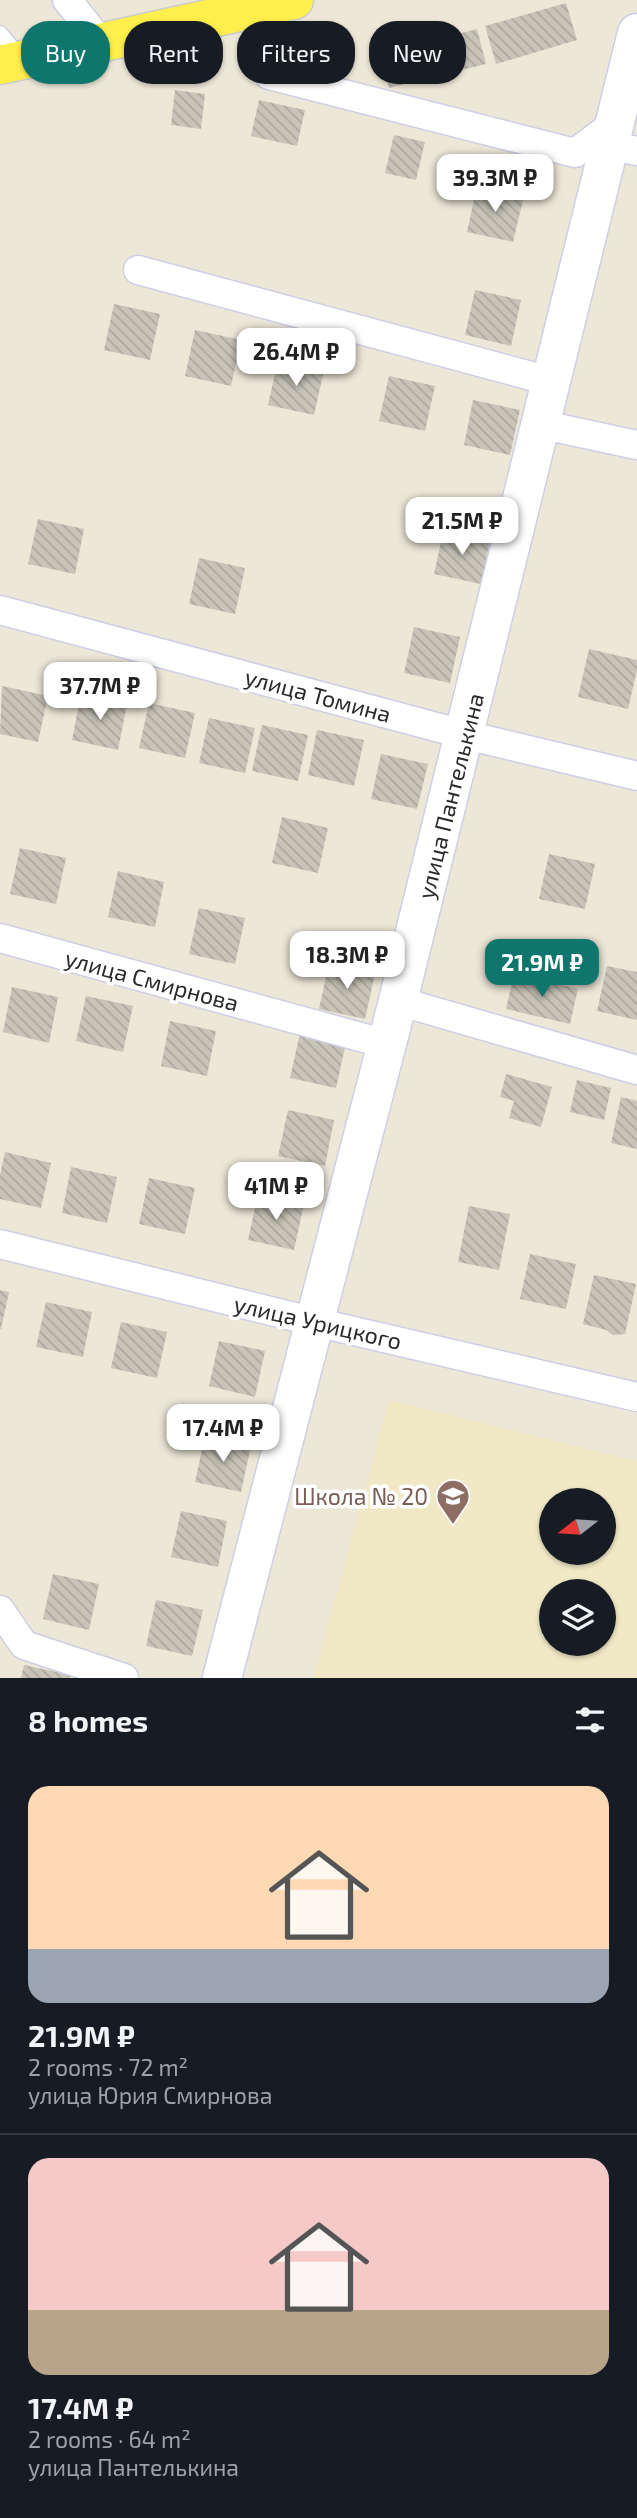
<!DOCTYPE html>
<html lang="en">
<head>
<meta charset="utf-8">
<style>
  :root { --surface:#171b24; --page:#242831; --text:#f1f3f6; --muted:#9ea1a6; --line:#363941; --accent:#0f766e }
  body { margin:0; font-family:"Exo 2",sans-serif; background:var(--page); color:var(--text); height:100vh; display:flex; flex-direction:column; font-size:26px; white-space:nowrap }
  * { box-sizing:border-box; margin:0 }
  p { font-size:23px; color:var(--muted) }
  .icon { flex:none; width:38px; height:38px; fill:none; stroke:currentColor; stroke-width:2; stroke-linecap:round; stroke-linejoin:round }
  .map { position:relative; height:1678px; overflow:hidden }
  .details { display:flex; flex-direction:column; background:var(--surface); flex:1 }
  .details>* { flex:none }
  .guide { position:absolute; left:21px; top:21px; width:595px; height:63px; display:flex; gap:14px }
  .needle { width:46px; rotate:253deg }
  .tools { position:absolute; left:539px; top:1488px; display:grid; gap:14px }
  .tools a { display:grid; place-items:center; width:77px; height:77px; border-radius:50%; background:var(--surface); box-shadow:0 2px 5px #0004; font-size:35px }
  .price { position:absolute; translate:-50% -60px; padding:0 16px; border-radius:14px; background:#fff; color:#222; font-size:23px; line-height:46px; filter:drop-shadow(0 2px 4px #0008) }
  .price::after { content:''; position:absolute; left:50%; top:42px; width:21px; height:16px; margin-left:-10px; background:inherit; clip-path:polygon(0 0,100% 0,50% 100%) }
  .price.current { background:var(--accent); color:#fff }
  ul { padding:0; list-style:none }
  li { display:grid; align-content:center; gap:14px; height:371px; padding:0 28px }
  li+li { border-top:2px solid var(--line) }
  li span { display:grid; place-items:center; height:217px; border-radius:21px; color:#555 }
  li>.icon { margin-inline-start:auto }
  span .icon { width:126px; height:126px; fill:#fffc; stroke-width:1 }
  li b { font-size:30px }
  h2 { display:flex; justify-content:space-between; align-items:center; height:84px; padding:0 28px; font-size:30px }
  .pill { padding:0 24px; border-radius:28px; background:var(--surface); box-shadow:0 2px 5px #0004; font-size:24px; line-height:63px }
  .pill.current { background:var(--accent); color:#fff }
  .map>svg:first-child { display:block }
</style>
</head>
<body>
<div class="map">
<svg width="637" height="1678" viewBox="0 0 637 1678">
  <defs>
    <pattern id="building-back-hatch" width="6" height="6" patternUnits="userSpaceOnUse" patternTransform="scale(1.75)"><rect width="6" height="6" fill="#c8c4b8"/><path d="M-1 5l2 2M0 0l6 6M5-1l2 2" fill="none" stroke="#aca89e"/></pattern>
  </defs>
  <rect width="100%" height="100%" fill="#ede7d8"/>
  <path fill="#f1e9c6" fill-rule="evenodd" d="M389 1400 637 1461V1678H314ZM551 1500H604V1552H551ZM551 1591H604V1643H551Z"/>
  <path fill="url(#building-back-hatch)" d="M566 3 577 40 496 64 485 26Z
    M477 29 486 64 389 88 381 54Z
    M175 90 205 94 201 129 171 125Z
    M259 100 305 110 297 146 251 136Z
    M394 135 425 142 416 180 385 173Z
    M477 186 524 196 513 242 467 232Z
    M475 290 521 300 511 346 465 335Z
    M114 304 160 314 150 360 104 350Z
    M195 330 241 340 231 386 185 376Z
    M278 360 324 370 314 415 268 405Z
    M389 376 435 386 425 431 379 421Z
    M473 400 520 410 510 455 464 445Z
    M38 519 84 529 75 574 28 564Z
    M444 529 490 539 481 584 434 574Z
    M199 558 245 568 235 614 189 604Z
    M414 627 460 637 450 683 404 673Z
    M589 649 637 660V670L628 709 578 697Z
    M2 686 48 696 38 742 0 734Z
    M81 694 127 704 118 750 72 740Z
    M149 703 195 713 185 758 139 748Z
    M209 718 255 728 245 773 199 763Z
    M262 725 308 735 298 781 252 771Z
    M317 730 364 740 354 786 308 775Z
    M381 754 428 764 417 809 371 799Z
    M282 817 328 828 318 873 272 863Z
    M20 848 66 858 56 904 10 894Z
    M549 854 595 864 585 909 539 899Z
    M118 871 164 882 155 927 108 917Z
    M199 908 245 918 235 964 189 954Z
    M329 963 375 974 365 1019 319 1009Z
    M607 966 637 972V1020L597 1011Z
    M514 973 578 989 570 1024 506 1009Z
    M12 987 58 997 49 1043 3 1032Z
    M86 996 133 1006 123 1052 76 1041Z
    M170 1021 216 1031 207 1076 161 1066Z
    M300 1033 346 1043 336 1088 290 1078Z
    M506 1074 552 1087 541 1127 509 1118 514 1101 500 1097Z
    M577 1080 611 1088 604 1120 570 1112Z
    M621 1097 637 1101V1149L611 1143Z
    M288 1110 334 1120 325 1166 278 1156Z
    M5 1152 51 1163 41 1208 0 1199V1175Z
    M71 1167 117 1177 107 1223 62 1213Z
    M149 1178 195 1188 185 1234 139 1224Z
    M258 1194 304 1204 294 1250 248 1240Z
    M469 1206 510 1214 499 1270 458 1262Z
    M530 1254 576 1264 566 1309 520 1299Z
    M594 1275 636 1284 625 1334 613 1335 606 1330 583 1324Z
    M0 1290 9 1292 1 1329H0Z
    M46 1302 92 1312 83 1357 36 1347Z
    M121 1322 167 1332 157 1378 111 1368Z
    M219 1341 265 1351 255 1397 209 1386Z
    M205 1436 251 1446 241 1492 195 1482Z
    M181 1511 227 1521 218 1567 171 1557Z
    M53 1574 99 1584 89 1630 43 1619Z
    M156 1600 203 1610 192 1656 146 1646Z
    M24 1665 70 1675V1678H21Z"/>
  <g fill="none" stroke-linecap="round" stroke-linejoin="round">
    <defs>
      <path id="lane" d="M0 33 19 56"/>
      <path id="street" d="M67 0 101 42
        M260 0 269 75 575 153 615 123
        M609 145 637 151
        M138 270 550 381
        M539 424 637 445
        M0 610 466 735 637 776
        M0 938 386 1044
        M398 1001 637 1070
        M0 1244 315 1322 637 1397
        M0 1610 24 1645 124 1678"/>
      <path id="secondary" d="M222 1678 398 1001 637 33"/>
      <path id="primary" d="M0 65 294 0"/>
    </defs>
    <use href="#lane" stroke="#cecfe4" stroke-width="17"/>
    <use href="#street" stroke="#cecfe4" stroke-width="31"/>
    <use href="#secondary" stroke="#cecfe4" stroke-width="41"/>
    <use href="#primary" stroke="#ccc" stroke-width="41"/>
    <use href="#lane" stroke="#fff" stroke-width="14"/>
    <use href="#street" stroke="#fff" stroke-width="28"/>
    <use href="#secondary" stroke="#fff" stroke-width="38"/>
    <use href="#primary" stroke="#ffef4c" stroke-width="38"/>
  </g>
  <defs>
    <symbol id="school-pin" viewBox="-11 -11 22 30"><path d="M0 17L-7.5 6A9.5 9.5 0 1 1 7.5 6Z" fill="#8d6e63" stroke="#fff"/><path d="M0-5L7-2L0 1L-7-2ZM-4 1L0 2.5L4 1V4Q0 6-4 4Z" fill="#fff"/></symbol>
  </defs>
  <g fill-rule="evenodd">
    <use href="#school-pin" x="434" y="1477" width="38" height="52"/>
  </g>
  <g text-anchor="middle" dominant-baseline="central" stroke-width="7" stroke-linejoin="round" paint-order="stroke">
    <g font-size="23" fill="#292929" stroke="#fff">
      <text transform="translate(318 695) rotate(15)">улица Томина</text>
      <text transform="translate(450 796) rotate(-76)">улица Пантелькина</text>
      <text transform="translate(152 980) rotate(15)">улица Смирнова</text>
      <text transform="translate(318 1322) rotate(13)">улица Урицкого</text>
    </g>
    <g font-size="23" fill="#785e54" stroke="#fff" text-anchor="end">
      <text x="428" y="1496">Школа № 20</text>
    </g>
  </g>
</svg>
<div class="tools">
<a><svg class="needle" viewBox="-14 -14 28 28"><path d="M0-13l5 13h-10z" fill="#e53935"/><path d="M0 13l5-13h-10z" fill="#9ea1a6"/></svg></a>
<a><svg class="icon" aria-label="layers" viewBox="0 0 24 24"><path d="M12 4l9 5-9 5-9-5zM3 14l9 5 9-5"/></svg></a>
</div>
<b class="price" style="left:495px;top:214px">39.3M ₽</b>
<b class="price" style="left:296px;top:388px">26.4M ₽</b>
<b class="price" style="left:462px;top:557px">21.5M ₽</b>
<b class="price" style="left:100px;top:722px">37.7M ₽</b>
<b class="price" style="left:347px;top:991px">18.3M ₽</b>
<b class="price current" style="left:542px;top:999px">21.9M ₽</b>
<b class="price" style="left:276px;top:1222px">41M ₽</b>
<b class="price" style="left:223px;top:1464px">17.4M ₽</b>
<div class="guide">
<a class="pill current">Buy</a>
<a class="pill">Rent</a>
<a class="pill">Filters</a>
<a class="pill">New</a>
</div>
</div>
<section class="details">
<h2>8 homes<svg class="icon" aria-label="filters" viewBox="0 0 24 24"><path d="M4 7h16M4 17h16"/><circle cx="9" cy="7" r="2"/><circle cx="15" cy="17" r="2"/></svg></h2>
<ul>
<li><span style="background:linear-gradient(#ffd9b3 75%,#9aa5b1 0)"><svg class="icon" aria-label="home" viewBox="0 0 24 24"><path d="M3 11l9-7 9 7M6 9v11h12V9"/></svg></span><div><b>21.9M ₽</b><p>2 rooms · 72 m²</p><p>улица Юрия Смирнова</p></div></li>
<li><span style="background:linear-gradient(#f6c9c9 70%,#b9a48a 0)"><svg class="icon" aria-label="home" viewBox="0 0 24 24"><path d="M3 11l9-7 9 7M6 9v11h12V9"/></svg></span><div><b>17.4M ₽</b><p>2 rooms · 64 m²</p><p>улица Пантелькина</p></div></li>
</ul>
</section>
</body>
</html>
